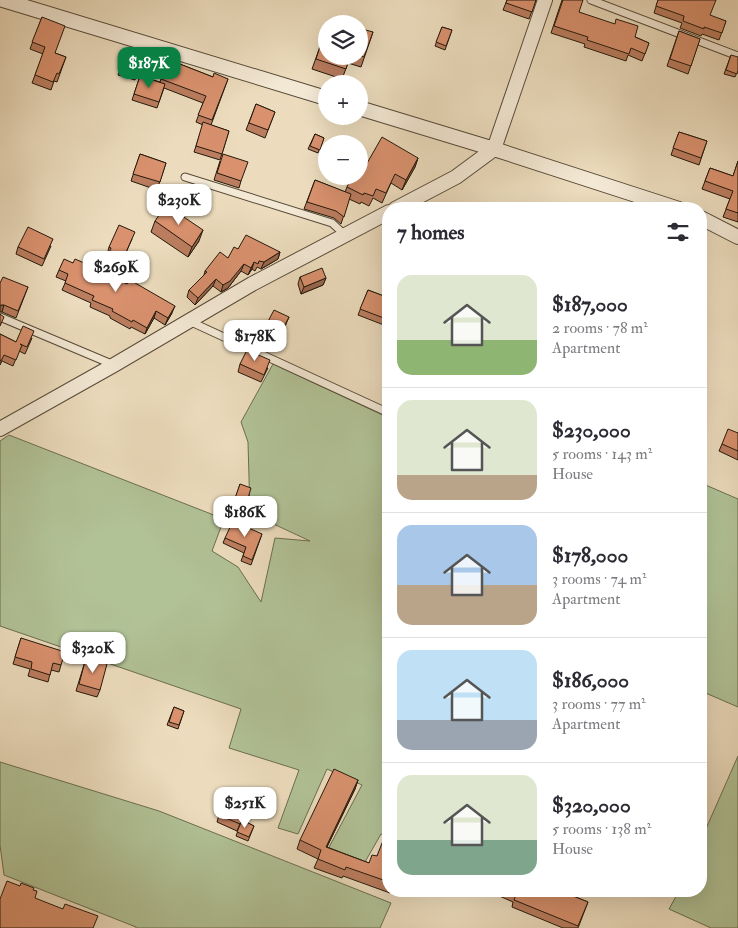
<!DOCTYPE html>
<html lang="en">
<head>
<meta charset="utf-8">
<style>
  :root { --surface:#fff; --page:#f2f2f3; --text:#2b2b33; --muted:#7c7c81; --line:#e1e1e2; --accent:#0b8043 }
  body { margin:0; font-family:"IM FELL Double Pica",serif; background:var(--page); color:var(--text); height:100vh; display:flex; flex-direction:column; font-size:19px; white-space:nowrap }
  * { box-sizing:border-box; margin:0 }
  p { font-size:16px; color:var(--muted) }
  .icon { flex:none; width:28px; height:28px; fill:none; stroke:currentColor; stroke-width:2; stroke-linecap:round; stroke-linejoin:round }
  .map { position:relative; flex:1; overflow:hidden }
  .details { position:absolute; left:382px; top:202px; width:325px; height:695px; display:flex; flex-direction:column; background:var(--surface); border-radius:20px; box-shadow:0 5px 20px #0002 }
  .details>* { flex:none }
  .tools { position:absolute; left:318px; top:15px; display:grid; gap:10px }
  .tools a { display:grid; place-items:center; width:50px; height:50px; border-radius:50%; background:var(--surface); box-shadow:0 5px 20px #0002; font-size:25px }
  .price { position:absolute; translate:-50% -42px; padding:0 11px; border-radius:10px; background:#fff; color:#222; font-size:16px; line-height:32px; filter:drop-shadow(0 1px 2px #0008) }
  .price::after { content:''; position:absolute; left:50%; top:30px; width:15px; height:11px; margin-left:-8px; background:inherit; clip-path:polygon(0 0,100% 0,50% 100%) }
  .price.selected { background:var(--accent); color:#fff }
  ul { padding:0; list-style:none }
  li { display:flex; align-items:center; gap:15px; height:125px; padding:0 15px }
  li+li { border-top:1px solid var(--line) }
  li span { display:grid; place-items:center; flex:none; width:140px; height:100px; border-radius:15px; color:#555 }
  li>.icon { margin-inline-start:auto }
  span .icon { width:60px; height:60px; fill:#fffc; stroke-width:1 }
  li b { font-size:21px }
  h2 { display:flex; justify-content:space-between; align-items:center; height:60px; padding:0 15px; font-size:21px }
  .map>svg:first-child { display:block }
</style>
</head>
<body>
<div class="map">
<svg width="738" height="928" viewBox="0 0 738 928">
  <rect width="100%" height="100%" fill="#ecdcbd"/>
  <filter id="stains"><feTurbulence type="fractalNoise" baseFrequency=".004" numOctaves="4"/><feColorMatrix values="0 0 0 0 .2 0 0 0 0 .09 0 0 0 0 .02 0 0 0 .5 -.17"/></filter>
  <radialGradient id="worn" r=".72"><stop offset=".6" stop-color="#630" stop-opacity="0"/><stop offset="1" stop-color="#630" stop-opacity=".3"/></radialGradient>
  <path fill="#b1c296" stroke="#6a6e51" d="M273 364 389 418V837L381 834 361 869 326 853 362 785 327 769 298 834 278 828 299 770 229 748 241 709 0 626V441L9 435 224 519 212 551 238 567 261 602 275 538 310 541 250 513 248 442 241 422Z
    M701 483 738 499V707L701 691Z
    M738 756V928H711L669 909 679 891H701V840Z
    M0 762 159 811 391 903 380 928H136V927L4 875 0 845Z"/>
  <g fill="none" stroke-linecap="round" stroke-linejoin="round">
    <defs>
      <path id="lane" d="M591 0 738 56
        M185 177 332 223 345 235
        M0 317 114 365
        M189 321 389 413"/>
      <path id="street" d="M3 0 326 98
        M359 108 494 149 679 209
        M395 209 456 177 494 149 545 0
        M701 218 738 237
        M0 429 114 365 252 284 389 212"/>
    </defs>
    <use href="#lane" stroke="#564a38" stroke-width="9"/>
    <use href="#street" stroke="#564a38" stroke-width="16"/>
    <use href="#lane" stroke="#f3e8d4" stroke-width="7"/>
    <use href="#street" stroke="#f3e8d4" stroke-width="14"/>
  </g>
  <path fill="#bb7d5f" stroke="#24190c" d="M507 0H536L529 19 503 10Z
    M562 0 579 12 649 43 642 61 628 55 626 61 584 47 585 44 551 33Z
    M658 0 726 21 719 40 702 34 701 36 680 28 682 23 654 13Z
    M42 17 55 53 66 57 57 82 54 81 51 90 32 83 43 54 30 49Z
    M442 27 452 30 445 50 435 46Z
    M679 31 700 39 688 74 667 66Z
    M373 32 361 67 348 63 342 79 312 69 322 41 326 56H359V37Z
    M127 50 143 56 135 80 118 75Z
    M731 55 738 70 735 77 724 74Z
    M167 59 213 77 228 79 211 125 229 131 220 160 194 152 203 125 196 122 203 103 164 88 157 108 132 100 140 76 160 82Z
    M256 104 275 112 265 138 246 130Z
    M679 132 707 141 699 165 671 155Z
    M315 134 324 138 318 153 308 149Z
    M140 154 166 163 157 190 131 181Z
    M418 158 415 167 402 190 391 183 382 203 373 198 369 206 361 202 360 204 349 199 341 224 334 218 304 209 315 180 345 192 347 187 362 172Z
    M220 161 241 181 239 188 214 180Z
    M738 161V222L723 217 730 199 702 189 710 168 733 176Z
    M155 221 199 241 188 257 151 232Z
    M132 239 120 266 106 260 108 255H107L109 247Z
    M51 246 42 266 16 254 18 247Z
    M238 249 280 252 278 259 261 269 257 267 255 271 252 269 248 275 241 271 228 288 221 292 213 286 195 305 187 297 189 290 204 275 205 271 228 258Z
    M73 263 94 270 172 313 165 325 154 318 145 334 131 327 130 329 110 318V316L90 307 91 303 62 290 66 281 56 277 59 270Z
    M300 277 326 278 323 285 301 294 298 284Z
    M0 283 28 287 16 318 2 312Z
    M368 290 389 298V327L358 315Z
    M286 324 276 344 262 336 264 329Z
    M0 334 16 342 32 338 25 354 19 351 13 366 2 361 0 365Z
    M240 364 268 368 261 382 238 372Z
    M738 433V460L719 451 722 444Z
    M240 484 246 505 243 512 232 509Z
    M262 534 251 565 241 561 244 553 223 543 225 538Z
    M21 638 61 665 59 672 51 670 48 682 28 676 30 669 13 664Z
    M86 658 100 690 97 697 76 691Z
    M174 707 184 711 178 729 167 725Z
    M358 780 355 789 327 847 369 863 377 856 389 835V891H390V893L343 876 342 878 314 868 318 859 297 849 300 840Z
    M248 806 237 831 217 822 219 815Z
    M242 820 254 826 248 841 236 836Z
    M488 891H564L563 892 588 902 578 928H563L512 907 513 902Z"/>
  <path fill="#98664d" stroke="#24190c" d="M418 158 415 167 402 190 406 180Z
    M203 230 199 241 188 257 192 247Z
    M280 252 278 259 261 269 264 262Z
    M254 262 252 269 248 275 251 268Z
    M244 264 241 271 228 288 221 292 223 285Z
    M326 278 323 285 301 294 304 287Z
    M216 279 213 286 195 305 198 298Z
    M1 305H4L2 312H0V306Z
    M175 306 172 313 165 325 168 318Z
    M156 311 154 318 145 334 147 328Z
    M289 317 286 324 276 344 279 336Z
    M358 780 355 789 323 855 326 847Z"/>
  <path fill="#d9916e" stroke="#24190c" d="M507 0H536L532 12 506 3Z
    M563 0H583L579 12 615 24 616 19 638 26 635 37 649 43 645 54 631 48 629 54 587 40 588 37 554 26Z
    M658 0H716L710 15 726 21 722 33 704 27V29L683 21 684 16 656 6Z
    M42 17 65 26 55 53 66 57 59 74 57 73 53 82 35 75 45 47 32 42Z
    M442 27 452 30 446 46 436 42Z
    M362 29 373 32 364 57 359 55V38Z
    M325 31H326V56H350L346 69 316 59Z
    M679 31 700 39 691 66 670 59Z
    M127 50 143 56 137 73 121 68Z
    M731 55 738 57V70L737 74 726 70Z
    M167 59 213 77 214 73 228 79 212 120 198 115 206 96 161 79Z
    M140 76 165 84 159 102 134 94Z
    M256 104 275 112 268 130 249 123Z
    M203 122 229 131 222 154 196 146Z
    M679 132 707 141 701 158 673 148Z
    M315 134 324 138 320 150 310 146Z
    M382 137 418 158 406 180 395 174 386 193 376 189 373 196 364 193 363 195 347 187 352 176H359V170L362 172Z
    M140 154 166 163 160 182 133 174Z
    M223 154 248 162 241 181 217 173Z
    M738 161V213L726 209 733 191 705 181 710 168 733 176Z
    M315 180 351 194 344 217 336 211 307 202Z
    M166 205 203 230 192 247 155 221Z
    M119 225 135 232 123 259 109 253 111 248 109 247Z
    M28 227 53 239 44 259 18 247Z
    M246 235 280 252 264 262 259 261 258 264 254 262 251 268 244 264 230 281 223 285 216 279 198 298 189 290 207 272 205 271 220 252 228 258 234 247 238 249Z
    M64 259 73 263 75 259 96 268 94 270 127 284 130 280 175 306 168 318 156 311 147 328 133 320 132 322 112 311 113 309 92 300 94 296 65 283 68 274 59 270Z
    M322 268 326 278 304 287 300 277Z
    M3 277 28 287 18 311 4 305H1L0 306V283Z
    M368 290 389 298V320L360 309Z
    M274 310 289 317 279 336 264 329Z
    M0 314 4 317 0 326Z
    M701 320 706 323 701 333Z
    M23 326 34 331 27 347 20 344 22 345 16 360 4 355 1 361 0 360V334L16 342Z
    M247 350 270 360 264 375 240 364Z
    M728 429 738 433V451L722 444Z
    M240 484 251 488 246 505 234 501Z
    M233 521 262 534 252 560 243 556 246 547 225 538Z
    M21 638 65 652 61 665 53 663 50 675 31 669 32 662 15 657Z
    M86 658 107 664 100 690 79 684Z
    M174 707 184 711 179 725 169 722Z
    M334 769 358 780 326 847 369 863 372 855 377 856 386 833 389 835V882L346 867 345 870 318 859 321 850 300 840Z
    M230 790 251 799 240 824 219 815Z
    M242 820 254 826 249 837 237 832Z
    M7 881 20 886 21 883 34 888 33 890 37 891 35 898 63 909 65 904 98 916 93 928H0V899Z
    M507 891H564L563 892 588 902 578 926 514 900 516 895Z"/>
  <rect width="100%" height="100%" filter="url(#stains)"/>
  <rect width="100%" height="100%" fill="url(#worn)"/>
</svg>
<div class="tools">
<a><svg class="icon" aria-label="layers" viewBox="0 0 24 24"><path d="M12 4l9 5-9 5-9-5zM3 14l9 5 9-5"/></svg></a>
<a>+</a>
<a>−</a>
</div>
<b class="price selected" style="left:149px;top:89px">$187K</b>
<b class="price" style="left:179px;top:226px">$230K</b>
<b class="price" style="left:116px;top:293px">$269K</b>
<b class="price" style="left:255px;top:362px">$178K</b>
<b class="price" style="left:245px;top:538px">$186K</b>
<b class="price" style="left:93px;top:674px">$320K</b>
<b class="price" style="left:245px;top:829px">$251K</b>
<section class="details">
<h2>7 homes<svg class="icon" aria-label="filters" viewBox="0 0 24 24"><path d="M4 7h16M4 17h16"/><circle cx="9" cy="7" r="2"/><circle cx="15" cy="17" r="2"/></svg></h2>
<ul>
<li><span style="background:linear-gradient(#dfe7d0 65%,#8fb573 0)"><svg class="icon" aria-label="home" viewBox="0 0 24 24"><path d="M3 11l9-7 9 7M6 9v11h12V9"/></svg></span><div><b>$187,000</b><p>2 rooms · 78 m²</p><p>Apartment</p></div></li>
<li><span style="background:linear-gradient(#dfe7d0 75%,#b9a48a 0)"><svg class="icon" aria-label="home" viewBox="0 0 24 24"><path d="M3 11l9-7 9 7M6 9v11h12V9"/></svg></span><div><b>$230,000</b><p>5 rooms · 143 m²</p><p>House</p></div></li>
<li><span style="background:linear-gradient(#a9c7e8 60%,#b9a48a 0)"><svg class="icon" aria-label="home" viewBox="0 0 24 24"><path d="M3 11l9-7 9 7M6 9v11h12V9"/></svg></span><div><b>$178,000</b><p>3 rooms · 74 m²</p><p>Apartment</p></div></li>
<li><span style="background:linear-gradient(#bfe0f5 70%,#9aa5b1 0)"><svg class="icon" aria-label="home" viewBox="0 0 24 24"><path d="M3 11l9-7 9 7M6 9v11h12V9"/></svg></span><div><b>$186,000</b><p>3 rooms · 77 m²</p><p>Apartment</p></div></li>
<li><span style="background:linear-gradient(#dfe7d0 65%,#7fa58c 0)"><svg class="icon" aria-label="home" viewBox="0 0 24 24"><path d="M3 11l9-7 9 7M6 9v11h12V9"/></svg></span><div><b>$320,000</b><p>5 rooms · 138 m²</p><p>House</p></div></li>
</ul>
</section>
</div>
</body>
</html>
